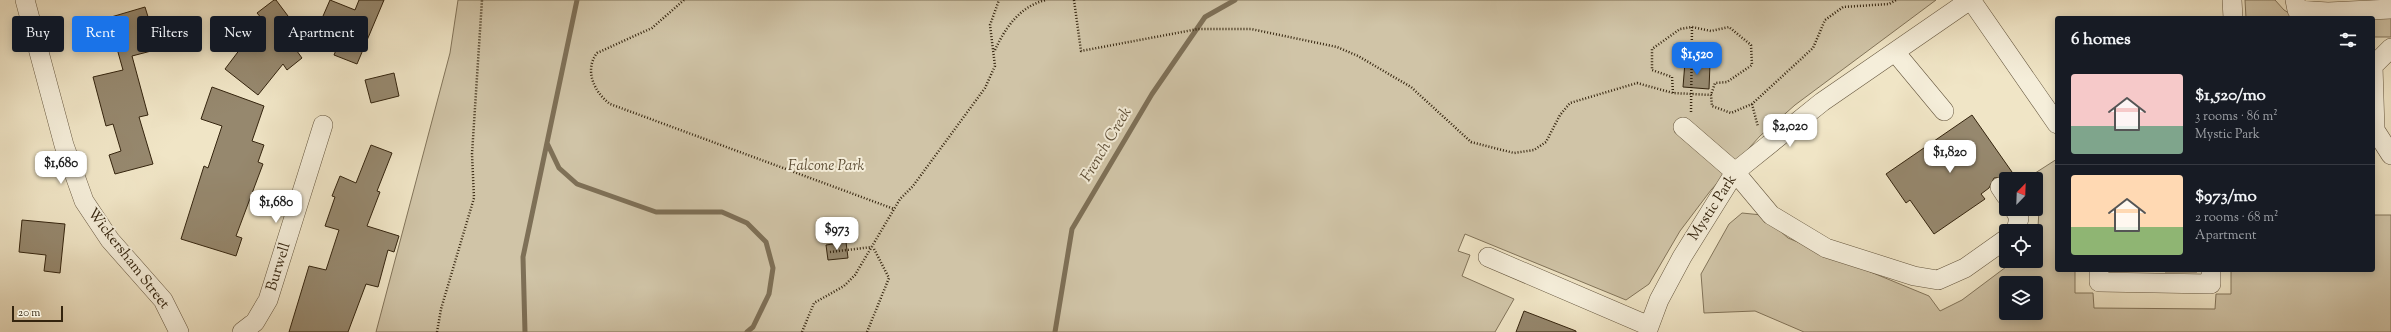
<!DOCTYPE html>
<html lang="en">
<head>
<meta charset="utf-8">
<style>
  :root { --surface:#171b24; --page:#20242c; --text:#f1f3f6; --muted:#9ea1a6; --line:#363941; --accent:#1a73e8 }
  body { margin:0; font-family:"Sorts Mill Goudy",serif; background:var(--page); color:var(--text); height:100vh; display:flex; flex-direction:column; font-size:15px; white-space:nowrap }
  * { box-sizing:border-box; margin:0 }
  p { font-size:13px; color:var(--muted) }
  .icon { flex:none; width:22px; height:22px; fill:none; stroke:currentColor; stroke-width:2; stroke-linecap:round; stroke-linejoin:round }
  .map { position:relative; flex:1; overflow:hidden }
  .side { position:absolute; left:2055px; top:16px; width:320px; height:256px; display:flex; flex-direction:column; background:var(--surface); border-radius:4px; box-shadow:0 2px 10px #0003 }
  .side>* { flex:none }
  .banner { position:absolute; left:12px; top:16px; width:380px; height:36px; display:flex; gap:8px }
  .needle { width:26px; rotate:23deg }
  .fabs { position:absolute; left:1999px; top:172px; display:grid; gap:8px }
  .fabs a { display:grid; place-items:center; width:44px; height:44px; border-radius:4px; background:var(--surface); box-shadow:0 2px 10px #0003; font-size:20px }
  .scale { position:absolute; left:12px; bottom:10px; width:51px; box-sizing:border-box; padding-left:4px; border:2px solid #34240e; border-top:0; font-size:11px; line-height:14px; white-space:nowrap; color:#34240e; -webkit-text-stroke:3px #f5eeda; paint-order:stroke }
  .price { position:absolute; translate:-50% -34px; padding:0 9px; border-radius:8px; background:#fff; color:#222; font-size:13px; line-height:26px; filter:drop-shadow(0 1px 2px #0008) }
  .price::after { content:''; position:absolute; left:50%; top:24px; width:12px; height:9px; margin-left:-6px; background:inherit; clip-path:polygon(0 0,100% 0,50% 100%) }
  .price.on { background:var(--accent); color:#fff }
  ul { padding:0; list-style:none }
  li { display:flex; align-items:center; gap:12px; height:100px; padding:0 16px }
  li+li { border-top:1px solid var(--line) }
  li span { display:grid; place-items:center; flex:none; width:112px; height:80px; border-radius:4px; color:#555 }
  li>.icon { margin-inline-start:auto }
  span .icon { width:48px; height:48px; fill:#fffc; stroke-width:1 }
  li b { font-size:17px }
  h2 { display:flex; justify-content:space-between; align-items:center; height:48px; padding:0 16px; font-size:17px }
  .pill { padding:0 14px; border-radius:4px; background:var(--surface); box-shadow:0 2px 10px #0003; font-size:14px; line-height:36px }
  .pill.on { background:var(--accent); color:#fff }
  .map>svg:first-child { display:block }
</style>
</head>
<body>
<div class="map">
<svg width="2391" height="332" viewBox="0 0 2391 332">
  <rect width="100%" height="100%" fill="#f0e5c6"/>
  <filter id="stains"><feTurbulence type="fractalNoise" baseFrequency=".005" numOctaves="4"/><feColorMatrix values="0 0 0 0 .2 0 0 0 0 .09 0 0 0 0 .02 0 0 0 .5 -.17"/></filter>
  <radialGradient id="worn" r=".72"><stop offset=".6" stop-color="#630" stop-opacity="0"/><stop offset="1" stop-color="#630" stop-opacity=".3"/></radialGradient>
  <path fill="#d0c4a7" stroke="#82745a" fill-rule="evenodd" d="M458 0H1936L1795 105 1760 136 1711 190 1680 231 1649 284 1626 300 1465 234 1458 251 1470 255 1462 276 1514 299 1495 332H376L450 53Z
    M2245 0H2275L2284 10 2294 16 2391 15V37H2373V18H2246Z
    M2057 159V270H2075V293H2093L2094 308 2215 309 2216 294H2231V270H2373V215H2391V332H1804L1755 311 1704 313 1701 274 1729 224 1742 213 1762 215 1788 238 1929 296 1940 311 1962 300 2014 261H2036L2039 210 2036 197V179L2029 177ZM2006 283H2036V313H2006Z
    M2165 270H2197V272H2165Z"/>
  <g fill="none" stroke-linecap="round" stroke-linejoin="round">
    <path stroke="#7e7057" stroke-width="5" d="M547 143 559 168 577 184 656 212H722L747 223 766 242 773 268 769 294 753 327 747 332
      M525 332 523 257 577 0
      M1055 332 1072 229 1152 94 1205 17 1235 0"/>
  </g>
  <path fill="#96886e" stroke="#34240e" d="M274 0H276L297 28 286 36 302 58 287 70 283 64 258 95 225 69 256 28 255 26 263 20 257 13Z
    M330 0 355 10 359 0H384L357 64 334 55 343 33 320 23Z
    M145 7 149 20 147 21 155 50 132 56 148 115 139 117 153 164 115 174 109 155 121 151 113 124 106 126 93 77 123 70 114 38 107 40 101 20Z
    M1685 62 1710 64 1709 89 1683 87Z
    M394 73 399 96 371 103 365 80Z
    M212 87 264 106 252 141 264 145 258 162 263 164 236 236 242 238 236 256 181 239 204 166 208 168 222 126 201 119Z
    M1972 115 2012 172 2005 177 1994 178 1989 188 1981 194 1985 199 1934 234 1910 200 1906 203 1886 174Z
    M371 145 392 153 377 191 380 192 367 226 399 236 394 252 388 250 378 287 366 284 348 332H289L309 266 326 270 339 230 325 226 335 197 332 196 340 176 356 183Z
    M22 220 65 224 60 273 44 271 46 255 19 252Z
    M846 242 848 258 828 260 826 245Z
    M1524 311 1576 331V332H1516Z"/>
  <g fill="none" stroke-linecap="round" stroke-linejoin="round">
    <defs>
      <path id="minor" d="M25 0 64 145 84 201 110 240 163 300 179 332
        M1971 0 2057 124
        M2232 0 2233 18
        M2295 0 2297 10 2328 12 2391 9
        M1895 52 1944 111
        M2373 66 2375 130 2391 155
        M2373 66 2391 48
        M1683 127 1735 172 1771 215 1826 248 1914 276 1938 280 1965 268 2006 239
        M2000 187 2006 196
        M2014 209 2019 218 2016 231
        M1488 257 1649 326
        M2099 270V282L2211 284V270
        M242 332 255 322 268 300 323 125
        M1647 332 1659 300 1682 257 1735 172 1822 102 1970 0"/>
    </defs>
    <use href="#minor" stroke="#63543c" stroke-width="20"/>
    <path stroke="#34240e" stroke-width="2.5" stroke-dasharray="1 2" stroke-linecap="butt" d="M684 0 652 28 597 53C584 70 594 92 610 104L894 209
      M1074 0 1081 51 1198 29H1251L1337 47 1358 56 1411 87 1471 142 1514 153 1534 150 1546 142 1560 115 1570 103 1637 83 1673 93 1711 95 1712 106 1731 113 1752 104 1813 48 1825 20 1843 7 1889 4 1896 0
      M995 50C1005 28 1020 6 1046 0
      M1673 93 1672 77 1652 70V49L1680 29 1692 27 1711 31 1729 27 1751 45 1752 65 1727 82 1715 83 1711 95
      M1752 104 1758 127
      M1691 112 1692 27
      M830 252 872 247
      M437 332 441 309 474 198 472 154 482 0
      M802 332 814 303 844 286 855 275 900 199 913 186 985 88 995 66 990 25 999 0
      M867 332 889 278 873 247"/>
    <use href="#minor" stroke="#f5eeda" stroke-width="19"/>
  </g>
  <g text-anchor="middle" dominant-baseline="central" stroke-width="4" stroke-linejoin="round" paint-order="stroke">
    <g font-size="15" font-style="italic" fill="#5b4c34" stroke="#f5eeda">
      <text x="826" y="166">Falcone Park</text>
    </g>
    <g font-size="15" fill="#34240e" stroke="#f5eeda">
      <text transform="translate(1713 208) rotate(-57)">Mystic Park</text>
      <text transform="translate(128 259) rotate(52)">Wickersham Street</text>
      <text transform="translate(279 267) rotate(-73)">Burwell</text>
    </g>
    <g font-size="16" font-style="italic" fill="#5f5038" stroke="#f5eeda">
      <text transform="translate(1107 145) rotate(-59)">French Creek</text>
    </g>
  </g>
  <rect width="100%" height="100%" filter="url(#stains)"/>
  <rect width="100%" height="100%" fill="url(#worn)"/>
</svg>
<div class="fabs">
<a><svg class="needle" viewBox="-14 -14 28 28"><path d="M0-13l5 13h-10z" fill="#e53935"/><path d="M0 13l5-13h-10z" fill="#9ea1a6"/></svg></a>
<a><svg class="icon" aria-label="locate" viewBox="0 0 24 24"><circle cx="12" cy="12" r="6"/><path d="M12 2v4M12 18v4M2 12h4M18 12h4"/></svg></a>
<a><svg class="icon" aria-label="layers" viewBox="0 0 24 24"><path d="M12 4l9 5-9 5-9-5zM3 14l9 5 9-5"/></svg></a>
</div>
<div class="scale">20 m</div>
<b class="price on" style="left:1697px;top:76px">$1,520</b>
<b class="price" style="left:1790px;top:148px">$2,020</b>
<b class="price" style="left:1950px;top:174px">$1,820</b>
<b class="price" style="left:61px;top:185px">$1,680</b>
<b class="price" style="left:276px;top:224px">$1,680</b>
<b class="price" style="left:837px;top:251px">$973</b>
<div class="banner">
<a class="pill">Buy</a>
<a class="pill on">Rent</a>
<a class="pill">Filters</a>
<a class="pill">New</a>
<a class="pill">Apartment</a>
</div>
<section class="side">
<h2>6 homes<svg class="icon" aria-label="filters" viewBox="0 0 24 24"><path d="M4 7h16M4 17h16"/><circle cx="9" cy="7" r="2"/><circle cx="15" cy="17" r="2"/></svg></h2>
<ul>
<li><span style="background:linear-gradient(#f6c9c9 65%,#7fa58c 0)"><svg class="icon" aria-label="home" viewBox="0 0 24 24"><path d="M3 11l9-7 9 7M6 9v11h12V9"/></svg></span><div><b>$1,520/mo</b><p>3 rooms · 86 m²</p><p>Mystic Park</p></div></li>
<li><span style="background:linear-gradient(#ffd9b3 65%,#8fb573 0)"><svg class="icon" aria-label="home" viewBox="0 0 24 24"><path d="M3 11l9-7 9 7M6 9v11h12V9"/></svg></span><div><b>$973/mo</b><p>2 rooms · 68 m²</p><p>Apartment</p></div></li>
</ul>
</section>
</div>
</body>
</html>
